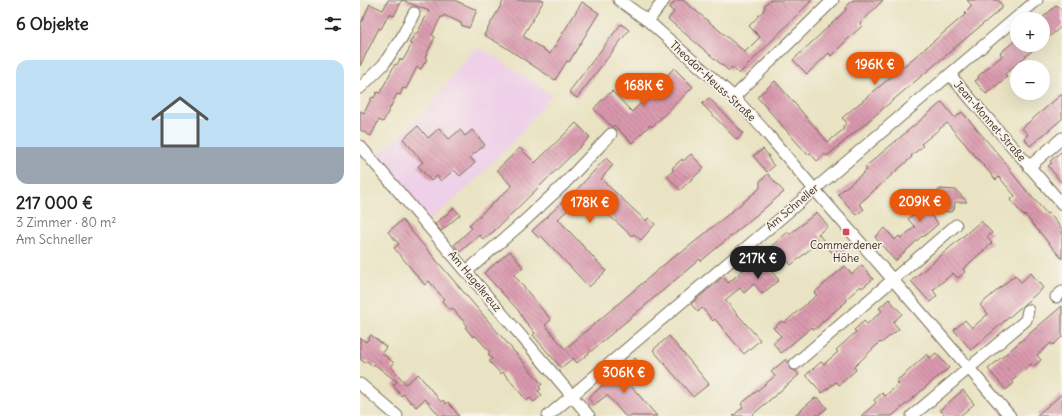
<!DOCTYPE html>
<html lang="de">
<head>
<meta charset="utf-8">
<style>
  :root { --surface:#fff; --page:#f2f2f2; --text:#222; --muted:#767676; --accent:#ea580c }
  body { margin:0; font-family:Delius,sans-serif; background:var(--page); color:var(--text); height:100vh; display:flex; flex-direction:column; font-size:15px; white-space:nowrap }
  * { box-sizing:border-box; margin:0 }
  p { font-size:13px; color:var(--muted) }
  .icon { flex:none; width:22px; height:22px; fill:none; stroke:currentColor; stroke-width:2; stroke-linecap:round; stroke-linejoin:round }
  .map { position:relative; flex:1; overflow:hidden }
  .side { display:flex; flex-direction:column; background:var(--surface); width:360px }
  .side>* { flex:none }
  .fabs { position:absolute; left:650px; top:12px; display:grid; gap:8px }
  .fabs a { display:grid; place-items:center; width:40px; height:40px; border-radius:50%; background:var(--surface); box-shadow:0 4px 16px #0002; font-size:20px }
  .price { position:absolute; translate:-50% -34px; padding:0 9px; border-radius:14px; background:var(--accent); color:#fff; font-size:13px; line-height:26px; filter:drop-shadow(0 1px 2px #0008) }
  .price::after { content:''; position:absolute; left:50%; top:24px; width:12px; height:9px; margin-left:-6px; background:inherit; clip-path:polygon(0 0,100% 0,50% 100%) }
  .price.selected { background:#222; color:#fff }
  ul { padding:0; list-style:none }
  li { display:grid; align-content:center; gap:8px; height:212px; padding:0 16px }
  li span { display:grid; place-items:center; height:124px; border-radius:12px; color:#555 }
  li>.icon { margin-inline-start:auto }
  span .icon { width:72px; height:72px; fill:#fffc; stroke-width:1 }
  li b { font-size:17px }
  h2 { display:flex; justify-content:space-between; align-items:center; height:48px; padding:0 16px; font-size:17px }
  main { display:flex; flex:1; min-height:0 }
  .map>svg:first-child { display:block }
</style>
</head>
<body>
<main>
<section class="side">
<h2>6 Objekte<svg class="icon" aria-label="filters" viewBox="0 0 24 24"><path d="M4 7h16M4 17h16"/><circle cx="9" cy="7" r="2"/><circle cx="15" cy="17" r="2"/></svg></h2>
<ul>
<li><span style="background:linear-gradient(#bfe0f5 70%,#9aa5b1 0)"><svg class="icon" aria-label="home" viewBox="0 0 24 24"><path d="M3 11l9-7 9 7M6 9v11h12V9"/></svg></span><div><b>217 000 €</b><p>3 Zimmer · 80 m²</p><p>Am Schneller</p></div></li>
</ul>
</section>
<div class="map">
<svg width="702" height="416" viewBox="0 0 702 416">
  <defs>
    <pattern id="building-back-hatch" width="6" height="6" patternUnits="userSpaceOnUse"><rect width="6" height="6" fill="#d998ad"/><path d="M-1 5l2 2M0 0l6 6M5-1l2 2" fill="none" stroke="#b17c8c"/></pattern>
  </defs>
  <rect width="100%" height="100%" fill="#f7f3e8"/>
  <filter id="ink" filterUnits="userSpaceOnUse"><feTurbulence type="fractalNoise" baseFrequency=".025" numOctaves="2"/><feDisplacementMap in="SourceGraphic" scale="8" xChannelSelector="R" yChannelSelector="G"/><feConvolveMatrix kernelMatrix="1 2 1 2 8 2 1 2 1" color-interpolation-filters="sRGB"/></filter>
  <filter id="wash" filterUnits="userSpaceOnUse"><feTurbulence type="fractalNoise" baseFrequency=".012" numOctaves="4" result="noise"/><feDisplacementMap in="SourceGraphic" scale="16" xChannelSelector="R" yChannelSelector="G"/><feGaussianBlur stdDeviation="0.9" result="paint"/><feColorMatrix in="noise" values="0 0 0 0 0 0 0 0 0 0 0 0 0 0 0 0 0 1.4 0 .05"/><feComposite in="paint" operator="in"/></filter>
  <g filter="url(#wash)">
    <rect width="100%" height="100%" fill="#e9e3c3"/>
    <path fill="#eed0e8" d="M115 47 134 56 192 95 151 144 110 186 69 221 15 158 67 109Z"/>
    <g id="blocks">
      <path fill="url(#building-back-hatch)" d="M28 0H94L117 10 109 28 101 25V23L84 15 83 17H81L72 35 75 37 65 58 67 59 61 69 57 67 46 89 43 88 40 95 37 94 23 122 19 120 11 136 0 130V111L4 113 12 97 14 98 17 92 20 93 35 64 37 65 40 59 43 60 52 44 49 43 52 39 54 34 56 35 69 11 42 0 34 16 29 14 21 29 19 28 0 66V25L10 4 23 10Z
        M144 0H184L163 36 190 54 222 2 239 13 209 62 207 61 195 80 145 47 124 35Z
        M316 0H323L385 52 400 37 389 26 404 10 405 5 410 0H452L379 74 372 67 369 71 308 19 314 12 309 8Z
        M493 0H523L500 24 502 26 490 37 471 56 469 53 447 74 433 60 486 10 485 8Z
        M607 0H638L643 7 467 156 465 154 457 161 450 153 448 155 397 97 415 81 468 142 484 129 482 127 487 123 482 118 606 14 605 13 612 6Z
        M697 5 702 11V26L683 42V17Z
        M261 24 269 30 217 98 209 92Z
        M657 39V45H679L645 74 647 77 626 94 615 81 619 78 618 76 642 56 640 53Z
        M314 68 333 87 292 127 290 125 272 143 254 125 252 127 234 109 238 104 252 91 272 112Z
        M702 94V119L670 146 664 138 668 135 662 128Z
        M349 98 383 133 377 140 342 104Z
        M582 102 595 118 602 112 650 168 649 169 652 173 664 188 687 214 689 213 702 229V259L665 215 664 216 650 200 655 196 639 177 636 180 587 123 561 144 563 146 551 156 552 157 499 204 504 209 496 215 478 194 507 170 505 167Z
        M216 123 230 137 133 232 123 239 119 235 100 252 94 245 112 228 109 225 152 186 137 170 160 148 175 163Z
        M58 126 68 138 79 128 89 139 100 130 105 136 112 130 125 145 110 157 115 163 100 176 94 170 81 181 77 176 71 181 58 166 63 162 43 139Z
        M403 149 409 156 408 158 414 166 407 172 393 156Z
        M702 151V183L688 166 692 163 690 161Z
        M331 154 344 168 320 190 307 176 314 170 312 168 322 159 323 161Z
        M246 158 253 165 241 179 286 221 288 218 295 224 281 240 274 234 272 236 225 194 198 219 246 271 229 287 187 242 181 236 179 238 172 231 210 195 211 196Z
        M408 174 424 192 341 261 340 259 217 363 213 358 201 368 173 335 175 333 164 320 158 310 124 273 150 251 163 267 154 275 191 320 185 325 205 349 319 252 321 253 387 199 400 188V181Z
        M580 189 596 190 607 202H595L594 210 591 212 567 210 578 224 563 237 562 236 535 261 515 237 525 228 535 240 539 236 541 238 555 227 548 219 570 200 569 199Z
        M94 208 100 215 81 231 75 224Z
        M457 212 468 226 458 234 465 242 456 249 454 246 431 265 425 258 410 270 419 280 402 294 394 284 384 293 380 288 365 300 400 340 384 354 355 319 353 321 342 308 338 312 331 304 363 277 368 283 428 232 430 234Z
        M42 220 182 384 179 387 181 389 178 391 182 395 174 402 170 398 167 401 143 372 141 374 129 361 132 359 128 354 130 352 115 335 113 337 105 327 107 325 92 308 90 310 82 301 84 299 69 281 65 285 34 248 39 244 28 232Z
        M621 221 632 233 627 237 632 243 603 269 605 272 598 278 593 273 573 290 577 296 570 302 551 281Z
        M477 242 486 251 478 258 469 249Z
        M502 265 513 279 502 288 501 286 486 299 487 301 468 317 454 330 452 327 421 353 413 343 421 336 413 328 422 321 424 323 438 311 457 295 454 293 485 266 492 274Z
        M671 273 683 288 611 350 594 330 605 320 612 328 628 314 620 305 655 275 661 282Z
        M529 299 542 314 533 322 539 329 521 343 520 342 494 367 496 370 479 385 476 382 462 393 446 375 461 362 464 364 478 352 476 350 496 332 494 330 504 321 507 324 522 311 519 308Z
        M702 306V337L693 345 691 343 677 355 681 360 673 367 671 364 652 381 654 383 646 390 628 369Z
        M11 335 26 347 22 353 34 363 31 367 46 384 58 374 81 402 83 400 86 404 88 402 99 416H80L65 399 56 407 52 402 51 403 44 394 41 396 33 385 37 382 14 364 13 366 7 361 5 363 0 359V338L6 342Z
        M309 336 349 384 333 397 293 350Z
        M576 353 589 368 574 380 532 416H501L516 403 514 400 522 393 525 396 539 384 536 381 545 374 567 354 570 358Z
        M275 358 281 365 265 379 297 416H265L247 395 234 405 228 398Z
        M426 359 428 362 430 369 436 371 439 375 391 416H373L383 407 381 404 415 376 411 372Z
        M603 390 614 404 600 416H586L580 410Z
        M702 394V416H676Z
        M455 398H458L467 408 457 416H434Z"/>
    </g>
  </g>
  <g filter="url(#ink)">
    <use href="#blocks" fill-opacity="0" stroke="#786b58" stroke-width="1"/>
    <g fill="none" stroke-linecap="round" stroke-linejoin="round">
      <defs>
        <path id="minor" d="M259 0 288 21 374 97 404 130 454 189 533 280 650 416
          M288 21 304 0
          M590 75 702 204
          M0 88 23 65 42 37 54 13
          M374 97 473 0
          M0 146 229 416
          M669 167 702 138
          M107 271 160 225 204 184 251 134
          M696 297 702 292
          M435 364 596 225
          M0 384 37 416
          M188 416 677 0
          M552 416 666 320 668 310"/>
      </defs>
      <use href="#minor" stroke="#786b58" stroke-width="13"/>
      <use href="#minor" stroke="#fff" stroke-width="11"/>
    </g>
  </g>
  <rect fill="#d1495b" stroke="#f7f3e8" stroke-width="1.5" x="482" y="228" width="8" height="8" rx="2"/>
  <g text-anchor="middle" dominant-baseline="central" stroke-width="3.5" stroke-linejoin="round" paint-order="stroke">
    <g font-size="11" fill="#3b2a1e" stroke="#f7f3e8">
      <text transform="translate(353 81) rotate(43)">Theodor-Heuss-Straße</text>
      <text transform="translate(630 121) rotate(49)">Jean-Monnet-Straße</text>
      <text transform="translate(432 207) rotate(-40)">Am Schneller</text>
      <text transform="translate(115 281) rotate(50)">Am Hagelkreuz</text>
    </g>
    <g font-size="11" fill="#3b2a1e" stroke="#f7f3e8">
      <text x="486" y="245">Commerdener<tspan x="486" dy="13">Höhe</tspan></text>
    </g>
  </g>
</svg>
<div class="fabs">
<a>+</a>
<a>−</a>
</div>
<b class="price" style="left:515px;top:86px">196K €</b>
<b class="price" style="left:284px;top:107px">168K €</b>
<b class="price" style="left:560px;top:223px">209K €</b>
<b class="price" style="left:230px;top:224px">178K €</b>
<b class="price selected" style="left:398px;top:280px">217K €</b>
<b class="price" style="left:264px;top:394px">306K €</b>
</div>
</main>
</body>
</html>
